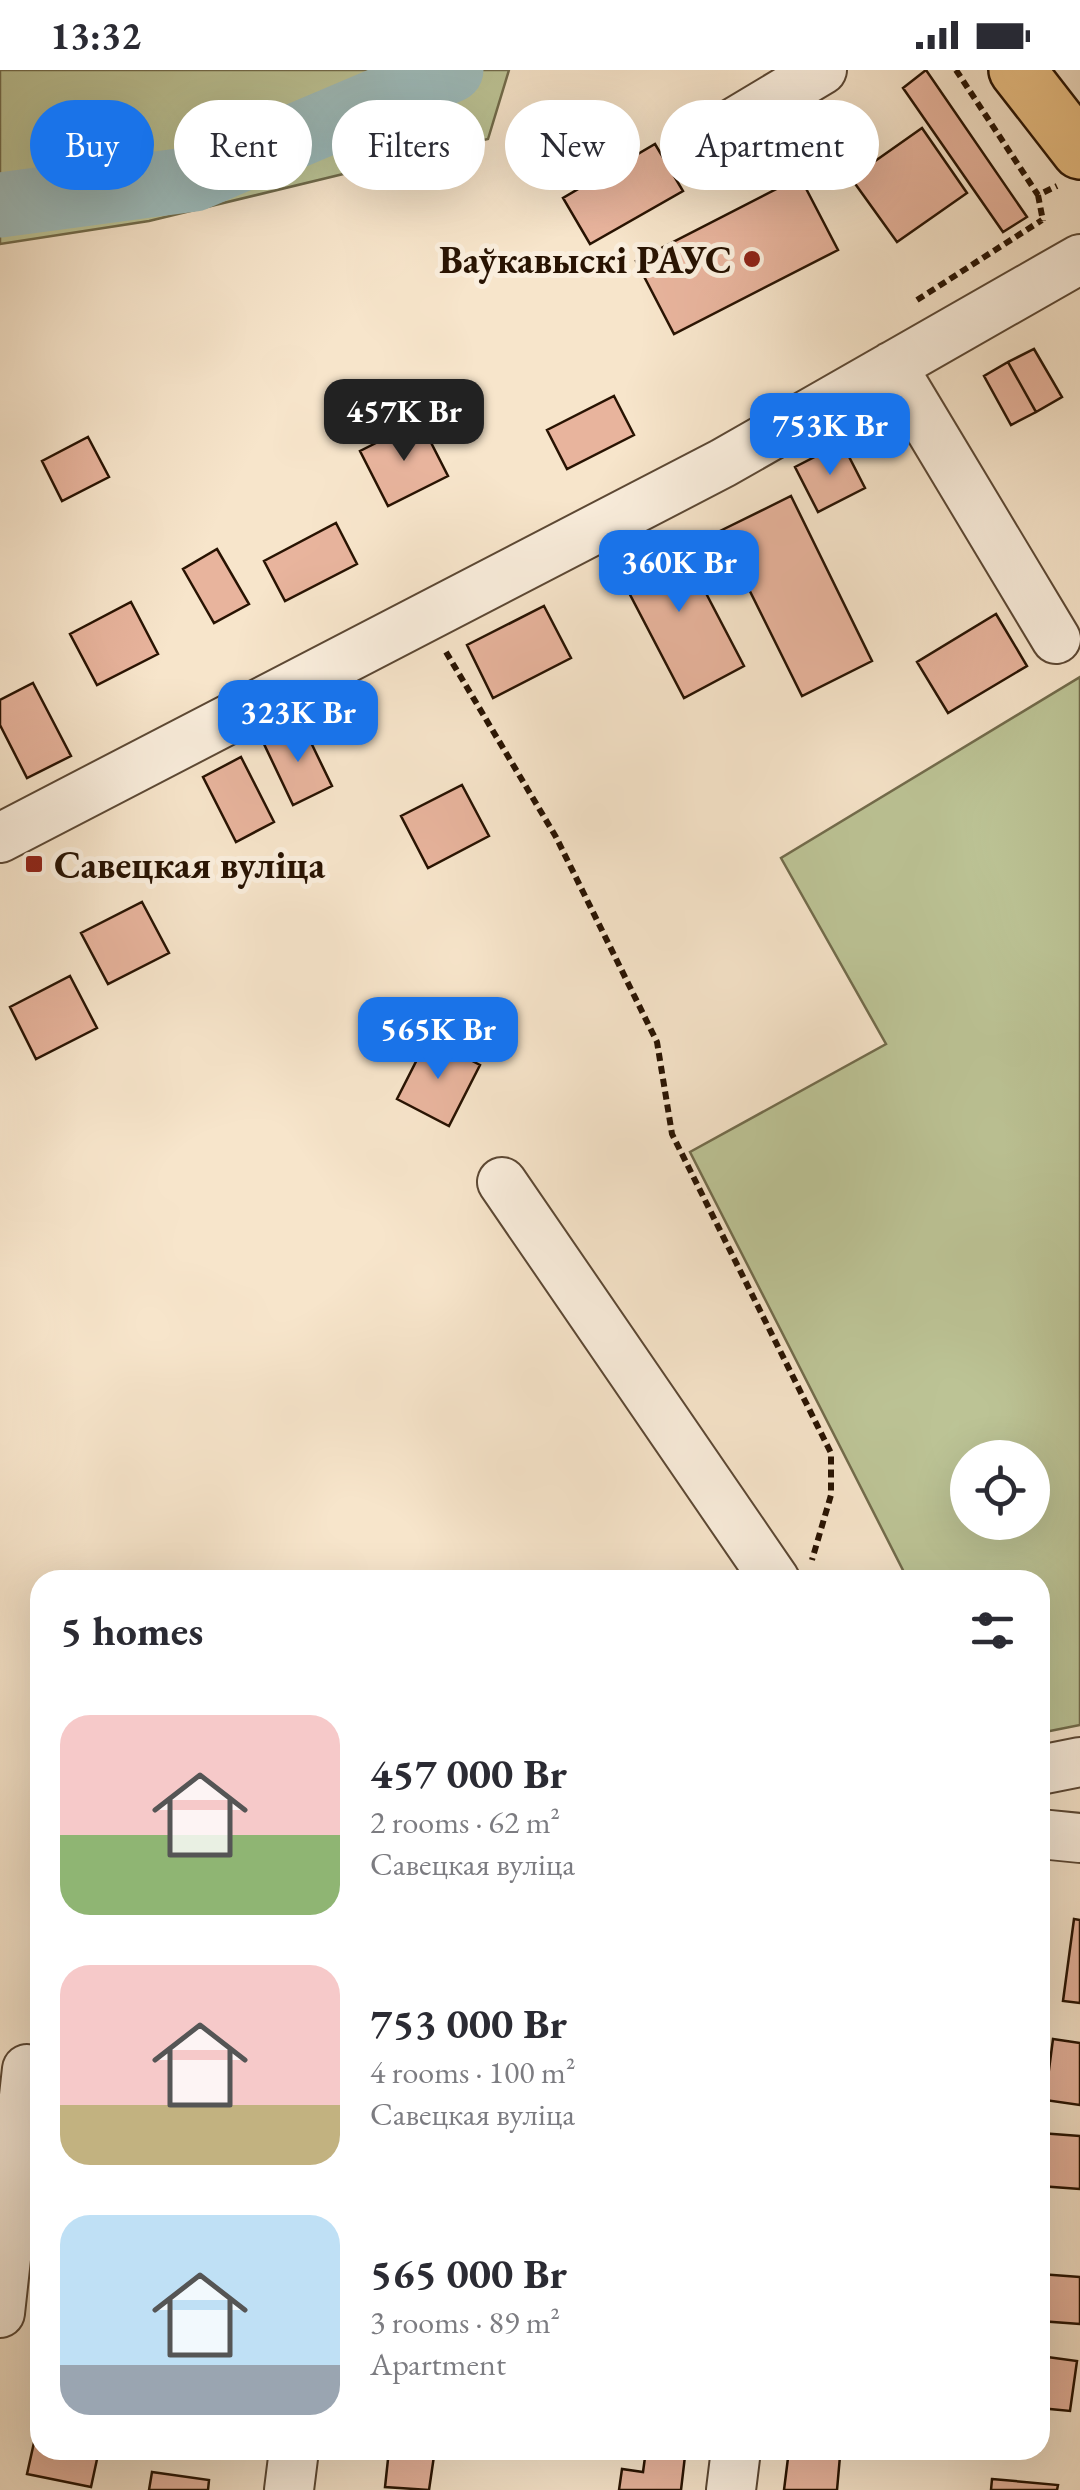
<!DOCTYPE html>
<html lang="en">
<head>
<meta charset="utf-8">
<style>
  :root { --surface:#fff; --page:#f2f2f3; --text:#2b2b33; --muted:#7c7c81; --accent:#1a73e8 }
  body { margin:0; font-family:"EB Garamond",serif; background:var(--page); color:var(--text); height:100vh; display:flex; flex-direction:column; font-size:38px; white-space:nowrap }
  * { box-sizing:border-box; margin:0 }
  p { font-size:32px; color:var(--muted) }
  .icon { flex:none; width:55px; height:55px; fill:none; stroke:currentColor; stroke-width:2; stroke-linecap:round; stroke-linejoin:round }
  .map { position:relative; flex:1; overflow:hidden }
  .details { position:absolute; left:30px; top:1500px; width:1020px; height:890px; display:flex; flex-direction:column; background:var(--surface); border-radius:30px; box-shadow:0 10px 40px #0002 }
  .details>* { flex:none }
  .top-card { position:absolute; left:30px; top:30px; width:1020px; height:90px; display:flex; gap:20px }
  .buttons { position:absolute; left:950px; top:1370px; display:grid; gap:20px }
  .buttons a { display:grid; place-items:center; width:100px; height:100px; border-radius:50%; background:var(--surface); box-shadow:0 10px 40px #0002; font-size:50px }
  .price { position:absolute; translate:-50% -85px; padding:0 22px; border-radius:20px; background:var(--accent); color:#fff; font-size:32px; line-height:65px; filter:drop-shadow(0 2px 5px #0008) }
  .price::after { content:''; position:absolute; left:50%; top:60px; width:30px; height:22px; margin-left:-15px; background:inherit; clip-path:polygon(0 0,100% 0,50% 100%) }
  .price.on { background:#222; color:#fff }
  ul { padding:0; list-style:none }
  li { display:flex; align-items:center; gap:30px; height:250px; padding:0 30px }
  li span { display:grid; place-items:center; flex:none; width:280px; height:200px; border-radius:30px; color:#555 }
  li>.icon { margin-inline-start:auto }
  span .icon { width:120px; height:120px; fill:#fffc; stroke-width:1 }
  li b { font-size:42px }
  h2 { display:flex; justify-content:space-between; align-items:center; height:120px; padding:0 30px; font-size:42px }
  .pill { padding:0 35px; border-radius:45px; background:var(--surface); box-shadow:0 10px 40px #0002; font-size:35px; line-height:90px }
  .pill.on { background:var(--accent); color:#fff }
  .status { display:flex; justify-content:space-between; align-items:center; height:70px; padding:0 50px; background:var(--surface); direction:ltr }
  .status svg { height:28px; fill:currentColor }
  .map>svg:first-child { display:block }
</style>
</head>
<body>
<div class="status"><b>13:32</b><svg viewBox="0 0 49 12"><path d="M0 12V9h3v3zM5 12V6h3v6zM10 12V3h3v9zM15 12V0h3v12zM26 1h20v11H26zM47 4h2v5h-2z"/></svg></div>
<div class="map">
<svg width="1080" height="2420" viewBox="0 0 1080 2420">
  <rect width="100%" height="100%" fill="#f7e5cb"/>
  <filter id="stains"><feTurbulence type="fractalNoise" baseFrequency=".002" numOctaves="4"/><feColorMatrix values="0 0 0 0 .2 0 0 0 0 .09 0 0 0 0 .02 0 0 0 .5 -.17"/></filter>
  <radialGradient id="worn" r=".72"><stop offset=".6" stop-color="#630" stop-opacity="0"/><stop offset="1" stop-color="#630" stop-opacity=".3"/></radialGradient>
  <path fill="#bdc597" stroke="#726c4c" stroke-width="2.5" fill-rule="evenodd" d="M0 0H509L488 69 149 151 0 174Z
    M1080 607V1655L1040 1663V1510H908L690 1082 886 974 781 788ZM968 1388H1032V1452H968Z"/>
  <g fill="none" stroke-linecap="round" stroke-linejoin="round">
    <path stroke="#9ebdbd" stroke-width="65" d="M0 135 194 109 451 0"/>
  </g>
  <path fill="#e8b49d" stroke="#281302" stroke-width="2.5" d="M926 0 1027 147 1003 162 903 18Z
    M922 58 967 123 897 172 851 108Z
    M655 74 683 121 590 174 563 128Z
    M800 107 838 180 674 264 636 191Z
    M1034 279 1062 327 1036 342 1008 292Z
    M1008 292 1036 342 1011 355 984 306Z
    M614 326 634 365 567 399 547 360Z
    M420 351 448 406 388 436 360 381Z
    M88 367 109 407 62 431 42 391Z
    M842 373 865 418 818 442 795 397Z
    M791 426 872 591 802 626 720 461Z
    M336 453 357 494 285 531 264 491Z
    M674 462 744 596 684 628 614 494Z
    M217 479 249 534 214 553 183 499Z
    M131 532 158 584 97 615 70 564Z
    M544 536 571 588 493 628 467 575Z
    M996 544 1027 596 948 643 917 592Z
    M33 613 71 686 27 708 0 655V630Z
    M303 656 332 716 293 735 264 674Z
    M241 687 274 752 236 772 203 707Z
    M462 715 489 766 428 798 401 746Z
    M142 832 169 883 108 914 81 863Z
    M70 906 97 958 36 989 10 937Z
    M428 968 480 995 449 1056 397 1029Z
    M1074 1849 1080 1850V1933L1063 1931Z
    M1053 1969 1080 1973V2035L1045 2030Z
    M1040 2063 1080 2066V2119L1040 2116Z
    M1040 2204 1080 2207V2254L1040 2251Z
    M1040 2286 1077 2291 1070 2341 1040 2338Z
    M35 2368 40 2369V2380H99L91 2417 27 2404Z
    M389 2380 434 2386 429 2420 385 2417Z
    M646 2380 685 2386 681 2420H619L622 2399 643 2402Z
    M789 2380 840 2386 837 2420H784Z
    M152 2402 209 2410 208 2420H149Z
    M992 2409 1058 2415 1057 2420H991Z"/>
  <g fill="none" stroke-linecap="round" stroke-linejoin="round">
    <defs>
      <path id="minor" d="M710 67 822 0
        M892 296 1056 569
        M0 768 723 393 1080 189
        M502 1112 775 1510
        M1040 1700 1080 1692
        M1040 1764 1080 1768
        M0 2243 27 1999
        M289 2420 294 2380
        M731 2420 736 2380"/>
      <path id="major" d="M1017 0 1080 81"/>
    </defs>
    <use href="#minor" stroke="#5c4834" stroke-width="52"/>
    <use href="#major" stroke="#281302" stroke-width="60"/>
    <path stroke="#281302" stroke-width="6" stroke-dasharray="8 5" stroke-linecap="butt" d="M956 0 1038 125 1057 116
      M1038 125 1043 151
      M917 230 1042 150
      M446 582 556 767 657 972 672 1064 831 1383V1425L812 1490"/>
    <use href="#minor" stroke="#faeedd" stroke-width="48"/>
    <use href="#major" stroke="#ecc286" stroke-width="55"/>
  </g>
  <g fill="#8f2418" stroke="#faeedd" stroke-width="4">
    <circle cx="752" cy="189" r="10"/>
    <rect x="24" y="784" width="20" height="20" rx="5"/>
  </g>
  <g text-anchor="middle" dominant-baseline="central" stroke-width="10" stroke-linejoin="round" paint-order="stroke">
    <g font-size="38" font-weight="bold" fill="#281302" stroke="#faeedd" text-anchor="end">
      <text x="732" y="189">Ваўкавыскі РАУС</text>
      <text x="54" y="794" text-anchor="start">Савецкая вуліца</text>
    </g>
  </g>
  <rect width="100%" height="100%" filter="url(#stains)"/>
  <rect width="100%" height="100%" fill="url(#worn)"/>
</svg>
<div class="buttons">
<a><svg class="icon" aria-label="locate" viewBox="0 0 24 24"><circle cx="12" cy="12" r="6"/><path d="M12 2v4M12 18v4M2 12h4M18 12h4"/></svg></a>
</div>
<b class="price on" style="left:404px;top:394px">457K Br</b>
<b class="price" style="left:830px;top:408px">753K Br</b>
<b class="price" style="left:679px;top:545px">360K Br</b>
<b class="price" style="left:298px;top:695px">323K Br</b>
<b class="price" style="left:438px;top:1012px">565K Br</b>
<div class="top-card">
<a class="pill on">Buy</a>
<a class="pill">Rent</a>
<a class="pill">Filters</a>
<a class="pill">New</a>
<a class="pill">Apartment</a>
</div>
<section class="details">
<h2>5 homes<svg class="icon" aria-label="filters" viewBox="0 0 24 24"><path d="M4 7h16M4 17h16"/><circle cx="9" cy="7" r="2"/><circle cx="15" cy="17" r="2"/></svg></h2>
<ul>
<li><span style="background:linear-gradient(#f6c9c9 60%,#8fb573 0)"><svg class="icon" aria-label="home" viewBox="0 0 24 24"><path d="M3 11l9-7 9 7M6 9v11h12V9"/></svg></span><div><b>457 000 Br</b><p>2 rooms · 62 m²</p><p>Савецкая вуліца</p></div></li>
<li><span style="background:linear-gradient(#f6c9c9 70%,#c2b280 0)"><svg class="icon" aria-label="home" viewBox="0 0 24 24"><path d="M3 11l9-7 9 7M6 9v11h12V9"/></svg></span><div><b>753 000 Br</b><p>4 rooms · 100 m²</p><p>Савецкая вуліца</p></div></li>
<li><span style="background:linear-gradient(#bfe0f5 75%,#9aa5b1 0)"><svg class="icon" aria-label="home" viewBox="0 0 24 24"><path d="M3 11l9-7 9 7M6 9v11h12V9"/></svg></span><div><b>565 000 Br</b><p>3 rooms · 89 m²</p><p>Apartment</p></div></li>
</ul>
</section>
</div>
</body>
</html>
